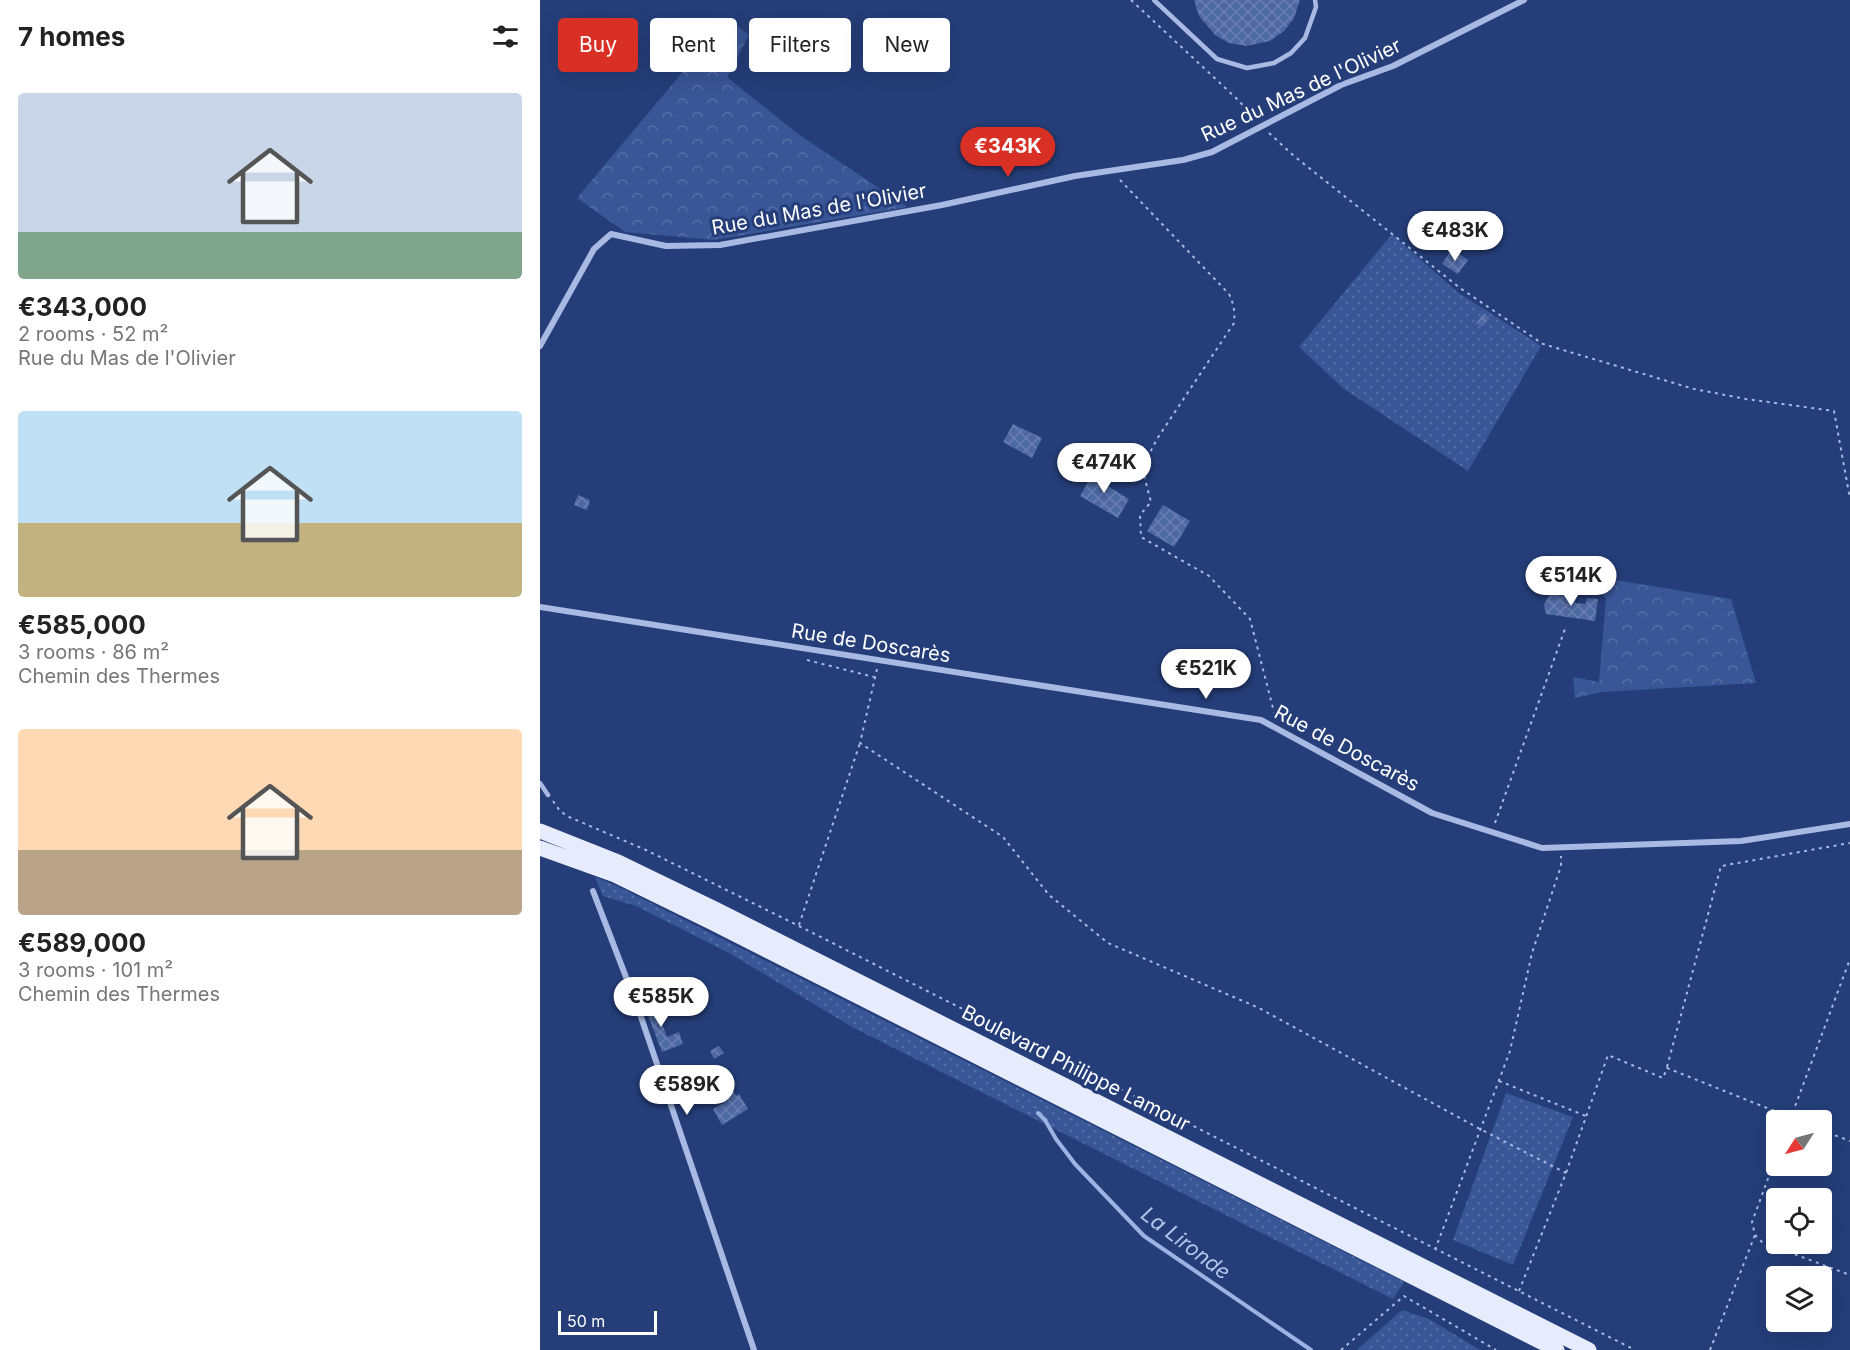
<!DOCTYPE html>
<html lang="en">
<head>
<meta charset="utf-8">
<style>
  :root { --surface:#fff; --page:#f6f6f6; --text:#222; --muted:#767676; --accent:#d93025 }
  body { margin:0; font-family:Inter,sans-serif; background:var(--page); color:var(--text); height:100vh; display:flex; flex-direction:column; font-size:22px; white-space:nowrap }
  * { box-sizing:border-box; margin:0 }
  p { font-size:20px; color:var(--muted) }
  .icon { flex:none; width:33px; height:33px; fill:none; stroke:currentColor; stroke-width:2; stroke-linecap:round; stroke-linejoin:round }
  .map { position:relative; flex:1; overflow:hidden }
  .panel { display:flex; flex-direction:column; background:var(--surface); width:540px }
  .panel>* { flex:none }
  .top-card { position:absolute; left:18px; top:18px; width:570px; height:54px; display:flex; gap:12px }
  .needle { width:39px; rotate:234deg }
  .buttons { position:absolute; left:1226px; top:1110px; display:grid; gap:12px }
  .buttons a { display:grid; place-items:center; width:66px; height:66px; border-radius:6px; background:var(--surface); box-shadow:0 6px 24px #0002; font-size:30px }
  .scale { position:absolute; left:18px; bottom:15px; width:99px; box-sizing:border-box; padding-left:6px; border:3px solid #fff; border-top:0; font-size:16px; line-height:21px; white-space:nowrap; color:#fff; -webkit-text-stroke:4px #253e79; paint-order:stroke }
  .price { position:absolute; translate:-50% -51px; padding:0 14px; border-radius:21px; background:#fff; color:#222; font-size:20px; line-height:39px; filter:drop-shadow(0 2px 3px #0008) }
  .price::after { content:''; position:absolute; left:50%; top:36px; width:18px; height:14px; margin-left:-9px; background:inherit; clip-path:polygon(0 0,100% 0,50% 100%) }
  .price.on { background:var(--accent); color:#fff }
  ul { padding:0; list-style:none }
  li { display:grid; align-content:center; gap:12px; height:318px; padding:0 18px }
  li span { display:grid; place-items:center; height:186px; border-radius:6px; color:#555 }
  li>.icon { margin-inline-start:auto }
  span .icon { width:108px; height:108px; fill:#fffc; stroke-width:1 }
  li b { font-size:26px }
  h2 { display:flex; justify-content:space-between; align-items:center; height:72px; padding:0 18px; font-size:26px }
  .chip { padding:0 21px; border-radius:6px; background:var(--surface); box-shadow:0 6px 24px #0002; font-size:21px; line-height:54px }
  .chip.on { background:var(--accent); color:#fff }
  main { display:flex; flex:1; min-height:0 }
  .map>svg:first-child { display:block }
</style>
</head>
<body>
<main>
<section class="panel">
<h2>7 homes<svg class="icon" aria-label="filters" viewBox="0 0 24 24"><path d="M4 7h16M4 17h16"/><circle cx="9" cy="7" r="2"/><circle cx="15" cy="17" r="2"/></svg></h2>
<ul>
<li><span style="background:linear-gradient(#c9d6e8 75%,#7fa58c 0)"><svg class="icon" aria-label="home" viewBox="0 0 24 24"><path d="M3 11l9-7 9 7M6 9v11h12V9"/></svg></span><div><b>€343,000</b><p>2 rooms · 52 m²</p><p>Rue du Mas de l'Olivier</p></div></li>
<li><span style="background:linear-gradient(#bfe0f5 60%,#c2b280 0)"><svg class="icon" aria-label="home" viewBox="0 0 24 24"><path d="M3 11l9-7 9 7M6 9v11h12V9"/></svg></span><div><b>€585,000</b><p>3 rooms · 86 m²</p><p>Chemin des Thermes</p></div></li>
<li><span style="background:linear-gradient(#ffd9b3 65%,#b9a48a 0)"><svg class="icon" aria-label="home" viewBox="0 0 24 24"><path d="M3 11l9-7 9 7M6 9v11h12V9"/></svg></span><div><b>€589,000</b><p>3 rooms · 101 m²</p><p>Chemin des Thermes</p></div></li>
</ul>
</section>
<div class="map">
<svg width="1310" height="1350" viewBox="0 0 1310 1350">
  <defs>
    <pattern id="grass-dots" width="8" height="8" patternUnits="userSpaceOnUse" patternTransform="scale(1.5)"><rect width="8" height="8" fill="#395696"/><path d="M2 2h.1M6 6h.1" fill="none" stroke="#576fa6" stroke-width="1.8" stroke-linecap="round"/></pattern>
    <pattern id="forest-crowns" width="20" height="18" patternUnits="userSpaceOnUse" patternTransform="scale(1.5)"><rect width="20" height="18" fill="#395696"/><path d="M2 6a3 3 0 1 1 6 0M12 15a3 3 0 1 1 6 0" fill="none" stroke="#576fa6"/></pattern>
    <pattern id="building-cross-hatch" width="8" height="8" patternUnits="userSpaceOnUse" patternTransform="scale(1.5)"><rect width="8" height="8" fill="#4e68a3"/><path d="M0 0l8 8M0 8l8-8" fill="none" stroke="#697fb1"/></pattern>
  </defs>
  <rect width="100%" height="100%" fill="#253e79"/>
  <path fill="url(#grass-dots)" d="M852 234 916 291 1001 346 928 471 804 389 759 347Z
    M55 877 77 886 864 1282 853 1299 312 1027 189 953 96 906 63 896Z
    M966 1093 1033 1117 973 1265 913 1240Z
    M862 1310 889 1319 940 1350H817Z"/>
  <path fill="url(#forest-crowns)" d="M187 19 209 35 187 77 258 134 367 207 174 240 85 232 37 198Z
    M1032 573 1191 599 1216 683 1062 692 1035 698 1033 677 1059 682 1066 598Z"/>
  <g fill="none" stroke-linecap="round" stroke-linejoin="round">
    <path stroke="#9cb3e4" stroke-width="4" d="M498 1113 505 1120 516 1139 535 1164 604 1236 771 1350"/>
  </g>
  <path fill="url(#building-cross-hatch)" d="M654 0H760L754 18 744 31 730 41 706 46 689 43 675 35 659 16Z
    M912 249 928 260 918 274 902 264Z
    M944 313 950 318 942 327 936 323Z
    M473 424 502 438 492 458 463 442Z
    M555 465 565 471 559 481 589 499 578 518 540 496 551 477 549 476Z
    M38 495 50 500 47 510 34 505Z
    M623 505 650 521 634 547 607 531Z
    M1010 593 1036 597 1035 603 1046 604 1047 598 1058 599 1055 621 1006 614 1004 605Z
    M112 996 115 1005 113 1006 118 1018 120 1017 127 1037 139 1032 143 1044 122 1052 102 1000Z
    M179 1046 184 1053 174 1059 170 1051Z
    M180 1070 196 1096 199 1094 208 1109 182 1125 173 1109 184 1103 169 1077Z"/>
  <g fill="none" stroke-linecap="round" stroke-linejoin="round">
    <path stroke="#a8bae3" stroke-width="2" stroke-dasharray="3 4.5" stroke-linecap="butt" d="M591 0 696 98 715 118
      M729 133 754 156 920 288 1003 344 1154 389 1206 399 1294 411 1310 499
      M580 180 689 294C694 304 695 312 694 323L617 439 602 468 611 502 600 515 601 537 669 576 710 619 735 716
      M267 660 334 677
      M337 669 320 743 463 837 509 895 568 943 719 1008 940 1129 1026 1173
      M13 801 20 811 29 817 106 850 259 926 1095 1350
      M955 823 1025 629
      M259 925 320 743
      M1127 1067 1181 866 1310 843
      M959 1081 1046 1116
      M1250 1120 1310 959
      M1281 1130 1310 1141
      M1236 1157 1212 1222 1215 1235 1222 1242 1310 1275
      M895 1250 970 1051 992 953 1021 866V856
      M979 1291 1026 1173 1068 1055 1123 1078 1127 1068 1257 1120
      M801 1350 864 1296 956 1350
      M1170 1350 1215 1235"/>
    <path stroke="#a8bae3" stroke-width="4.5" d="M614 0 677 59 707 68 734 63 751 53 765 38 776 7 775 0
      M0 783 8 795"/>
    <path stroke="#a8bae3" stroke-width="6" d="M0 346 54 249 71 234 126 246 180 245 402 205 535 176 643 160 672 152 801 85 853 66 984 0
      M0 607 721 720 892 813 1002 848 1201 841 1310 824
      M53 891 99 1011 214 1350"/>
    <path stroke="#e7ecfc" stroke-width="15" d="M0 831 78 862 177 910 1049 1350
      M0 848 75 875 171 922 1017 1350"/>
  </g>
  <g text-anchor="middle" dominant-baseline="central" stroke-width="6" stroke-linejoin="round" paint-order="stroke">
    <g font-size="20" fill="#fff" stroke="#253e79">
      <text transform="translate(761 90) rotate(-25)">Rue du Mas de l'Olivier</text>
      <text transform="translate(279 209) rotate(-10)">Rue du Mas de l'Olivier</text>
      <text transform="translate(331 643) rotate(9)">Rue de Doscarès</text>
      <text transform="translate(807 748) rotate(28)">Rue de Doscarès</text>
      <text transform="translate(536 1068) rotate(27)">Boulevard Philippe Lamour</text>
    </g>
    <g font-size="21" font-style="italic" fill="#b3c5eb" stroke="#253e79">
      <text transform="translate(646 1243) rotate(37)">La Lironde</text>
    </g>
  </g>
</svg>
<div class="buttons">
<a><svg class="needle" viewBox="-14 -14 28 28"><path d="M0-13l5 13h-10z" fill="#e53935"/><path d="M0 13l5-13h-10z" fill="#767676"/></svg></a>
<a><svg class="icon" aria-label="locate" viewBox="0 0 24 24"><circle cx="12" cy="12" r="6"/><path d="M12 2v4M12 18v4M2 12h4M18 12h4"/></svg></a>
<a><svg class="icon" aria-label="layers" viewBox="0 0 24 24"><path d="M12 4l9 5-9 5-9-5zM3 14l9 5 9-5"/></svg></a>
</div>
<div class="scale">50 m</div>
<b class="price on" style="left:468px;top:178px">€343K</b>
<b class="price" style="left:915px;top:262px">€483K</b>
<b class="price" style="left:564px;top:494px">€474K</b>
<b class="price" style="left:1031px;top:607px">€514K</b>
<b class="price" style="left:666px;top:700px">€521K</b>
<b class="price" style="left:121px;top:1028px">€585K</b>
<b class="price" style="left:147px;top:1116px">€589K</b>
<div class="top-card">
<a class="chip on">Buy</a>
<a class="chip">Rent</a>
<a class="chip">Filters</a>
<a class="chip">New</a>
</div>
</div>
</main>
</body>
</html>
